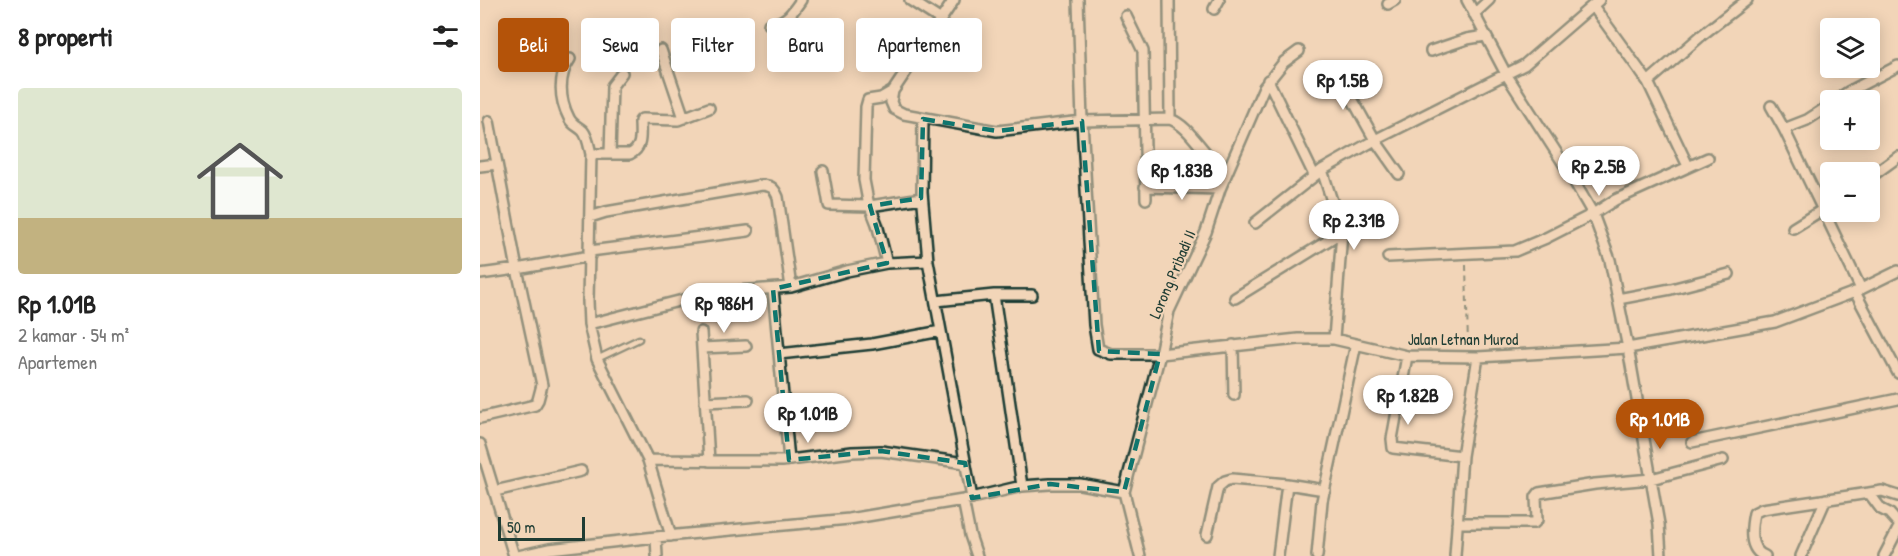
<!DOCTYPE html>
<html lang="id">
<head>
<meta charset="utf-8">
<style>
  :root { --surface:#fff; --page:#f6f6f6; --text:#222; --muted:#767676; --line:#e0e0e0; --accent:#b45309 }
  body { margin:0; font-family:"Patrick Hand",sans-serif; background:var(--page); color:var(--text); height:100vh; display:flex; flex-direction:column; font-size:22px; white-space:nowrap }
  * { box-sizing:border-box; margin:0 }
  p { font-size:20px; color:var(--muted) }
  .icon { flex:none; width:33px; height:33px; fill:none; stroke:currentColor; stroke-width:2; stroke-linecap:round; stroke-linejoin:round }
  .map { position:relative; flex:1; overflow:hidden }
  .side { display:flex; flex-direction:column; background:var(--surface); width:480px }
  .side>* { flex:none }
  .guide { position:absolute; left:18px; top:18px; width:570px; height:54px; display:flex; gap:12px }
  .fabs { position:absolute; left:1340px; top:18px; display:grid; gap:12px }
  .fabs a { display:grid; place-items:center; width:60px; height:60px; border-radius:6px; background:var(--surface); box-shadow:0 3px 15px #0003; font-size:30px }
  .scale { position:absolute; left:18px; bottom:15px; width:87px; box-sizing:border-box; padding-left:6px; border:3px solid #1f3d34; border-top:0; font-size:16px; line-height:21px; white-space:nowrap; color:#1f3d34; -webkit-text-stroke:4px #f2d5b8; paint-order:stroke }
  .price { position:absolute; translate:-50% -51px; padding:0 14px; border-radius:21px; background:#fff; color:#222; font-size:20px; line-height:39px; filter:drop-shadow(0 2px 3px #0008) }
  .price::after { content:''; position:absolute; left:50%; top:36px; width:18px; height:14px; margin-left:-9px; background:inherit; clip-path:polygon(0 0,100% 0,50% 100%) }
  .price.current { background:var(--accent); color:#fff }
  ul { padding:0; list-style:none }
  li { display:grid; align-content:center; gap:12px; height:318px; padding:0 18px }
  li+li { border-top:2px solid var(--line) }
  li span { display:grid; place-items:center; height:186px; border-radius:6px; color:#555 }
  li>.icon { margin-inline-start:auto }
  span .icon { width:108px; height:108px; fill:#fffc; stroke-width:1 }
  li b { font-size:26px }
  h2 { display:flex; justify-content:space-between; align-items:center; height:72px; padding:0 18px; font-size:26px }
  .tag { padding:0 21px; border-radius:6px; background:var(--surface); box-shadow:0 3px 15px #0003; font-size:21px; line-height:54px }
  .tag.current { background:var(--accent); color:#fff }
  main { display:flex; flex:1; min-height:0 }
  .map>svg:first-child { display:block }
</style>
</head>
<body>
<main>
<section class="side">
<h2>8 properti<svg class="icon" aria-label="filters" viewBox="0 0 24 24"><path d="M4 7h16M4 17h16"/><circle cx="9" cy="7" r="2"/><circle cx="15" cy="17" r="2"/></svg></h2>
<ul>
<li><span style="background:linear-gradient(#dfe7d0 70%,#c2b280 0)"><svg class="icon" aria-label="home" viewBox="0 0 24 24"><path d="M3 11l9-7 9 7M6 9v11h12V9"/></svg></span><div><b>Rp 1.01B</b><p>2 kamar · 54 m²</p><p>Apartemen</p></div></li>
</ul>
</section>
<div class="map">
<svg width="1418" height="556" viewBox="0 0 1418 556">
  <rect width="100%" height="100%" fill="#f2d5b8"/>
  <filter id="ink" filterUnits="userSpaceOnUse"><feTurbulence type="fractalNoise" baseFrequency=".0167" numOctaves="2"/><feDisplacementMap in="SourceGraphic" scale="12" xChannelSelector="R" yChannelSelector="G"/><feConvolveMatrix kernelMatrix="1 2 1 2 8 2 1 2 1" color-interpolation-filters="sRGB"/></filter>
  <g filter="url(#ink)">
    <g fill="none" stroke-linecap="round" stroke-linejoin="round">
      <defs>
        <path id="service" d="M117 359 159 339"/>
        <path id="minor" d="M430 0 461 20
          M474 0 413 91 411 102 414 109 424 114 517 131 602 121 690 119C706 125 716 142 727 154
          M598 0 602 121 614 325 618 349 631 354H680L689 311 726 232 740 189 784 87 804 62 819 51
          M689 0 690 119
          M987 0 1026 74 1087 169 1113 214 1130 260 1148 348 1171 479 1179 524 1181 556
          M908 4 915 0
          M1113 6 1168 82 1208 166
          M734 9 739 0
          M994 14 1009 0
          M646 16 663 51 666 199
          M289 24C306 23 312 13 321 0
          M181 50 204 118
          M951 51 987 39 1005 36
          M90 59C78 76 79 99 89 118 92 125 98 126 103 131 108 137 109 146 111 154L108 301 109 324 117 359 168 460 191 536
          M855 68 895 140 919 174
          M788 80 834 175
          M1168 82 1222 35 1267 0
          M1356 100 1368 92 1418 66
          M1291 106 1304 129 1327 120 1350 105
          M443 119 442 192 448 261 492 498
          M1304 129 1381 289
          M111 154H150C163 148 160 134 160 121L162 119 198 120 229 108
          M130 154 132 86 142 73
          M0 166 17 164
          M842 170 862 232 854 339
          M343 171 349 205 390 206 442 198
          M1389 178 1418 157
          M665 187 740 189
          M110 217 126 212 282 185C292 186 294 188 298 197L311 287
          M775 223 842 170 895 140 1044 65 1119 0
          M1313 228 1350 205
          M110 251 268 231
          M908 257 1035 251 1066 238 1113 214 1135 200 1228 158
          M407 263 397 224 388 201 384 180 386 107 388 100 401 98 413 91
          M0 274 37 269 110 256
          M293 289 309 460
          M1375 292 1418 373
          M514 295H552
          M755 298 862 232
          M1138 299 1191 289 1249 274
          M456 301 514 295 542 486
          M109 324 230 293 311 287 367 271 407 263 448 261
          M221 332 229 461
          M753 345 754 395
          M222 348 266 346
          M299 354 392 344 461 331
          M927 356 912 439 913 448 982 456
          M225 402 268 400
          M0 418 55 405 58 400 62 385 37 269 9 121
          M1212 442 1418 399
          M0 444 34 556
          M168 460 302 461 372 452 401 451 485 463
          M15 491 101 471
          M644 492 680 354 818 339H854L927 356 998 357 1148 348 1295 322 1375 292 1418 271
          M1389 493 1402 491 1418 496
          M483 500 490 535 497 556
          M977 523H1054L1057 520 1056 497 1059 493 1115 484 1171 479 1243 460
          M727 535 738 487 745 481 752 479 807 484 845 490
          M176 537 177 556
          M38 556 69 549 176 537 369 519 483 500 542 486 570 484H600L644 492 660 556
          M798 556 807 484
          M837 556 842 501 876 344
          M975 556 982 456 998 357
          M1285 556C1268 550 1271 528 1274 513L1282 509 1389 493 1401 509 1409 513 1418 523
          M1321 556 1346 499
          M1404 556 1418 529"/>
      </defs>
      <use href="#service" stroke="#1f3d34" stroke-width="9"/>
      <use href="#minor" stroke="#1f3d34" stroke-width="14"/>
      <path stroke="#1f3d34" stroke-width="2" stroke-dasharray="6 4.5" stroke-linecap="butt" d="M986 265 988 346"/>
      <use href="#service" stroke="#f2d5b8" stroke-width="4.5"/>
      <use href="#minor" stroke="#f2d5b8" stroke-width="9"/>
    </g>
  </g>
  <path d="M0 0H1418V556H0ZM443 119 517 131 602 121 619 351 680 354 644 492 570 484 492 498 485 463 401 451 309 460 293 289 407 263 390 206 441 198Z" fill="#f2d5b8" fill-opacity=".55" fill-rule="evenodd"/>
  <path fill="none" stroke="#0f766e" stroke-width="4.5" stroke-dasharray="12 8" stroke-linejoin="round" d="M443 119 517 131 602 121 619 351 680 354 644 492 570 484 492 498 485 463 401 451 309 460 293 289 407 263 390 206 441 198Z"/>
  <g text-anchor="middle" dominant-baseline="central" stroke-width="4.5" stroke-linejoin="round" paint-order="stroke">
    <g font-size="16" fill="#1f3d34" stroke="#f2d5b8">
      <text transform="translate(692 274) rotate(-67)">Lorong Pribadi II</text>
      <text x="983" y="339">Jalan Letnan Murod</text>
    </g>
  </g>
</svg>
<div class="fabs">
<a><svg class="icon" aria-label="layers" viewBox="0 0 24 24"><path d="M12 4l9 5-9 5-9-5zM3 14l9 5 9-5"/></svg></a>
<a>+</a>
<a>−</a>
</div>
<div class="scale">50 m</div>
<b class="price" style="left:863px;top:111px">Rp 1.5B</b>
<b class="price" style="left:1119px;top:197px">Rp 2.5B</b>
<b class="price" style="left:702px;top:201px">Rp 1.83B</b>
<b class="price" style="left:874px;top:251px">Rp 2.31B</b>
<b class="price" style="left:244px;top:334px">Rp 986M</b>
<b class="price" style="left:928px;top:426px">Rp 1.82B</b>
<b class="price" style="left:328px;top:444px">Rp 1.01B</b>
<b class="price current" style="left:1180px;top:450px">Rp 1.01B</b>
<div class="guide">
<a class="tag current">Beli</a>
<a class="tag">Sewa</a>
<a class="tag">Filter</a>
<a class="tag">Baru</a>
<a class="tag">Apartemen</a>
</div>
</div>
</main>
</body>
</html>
